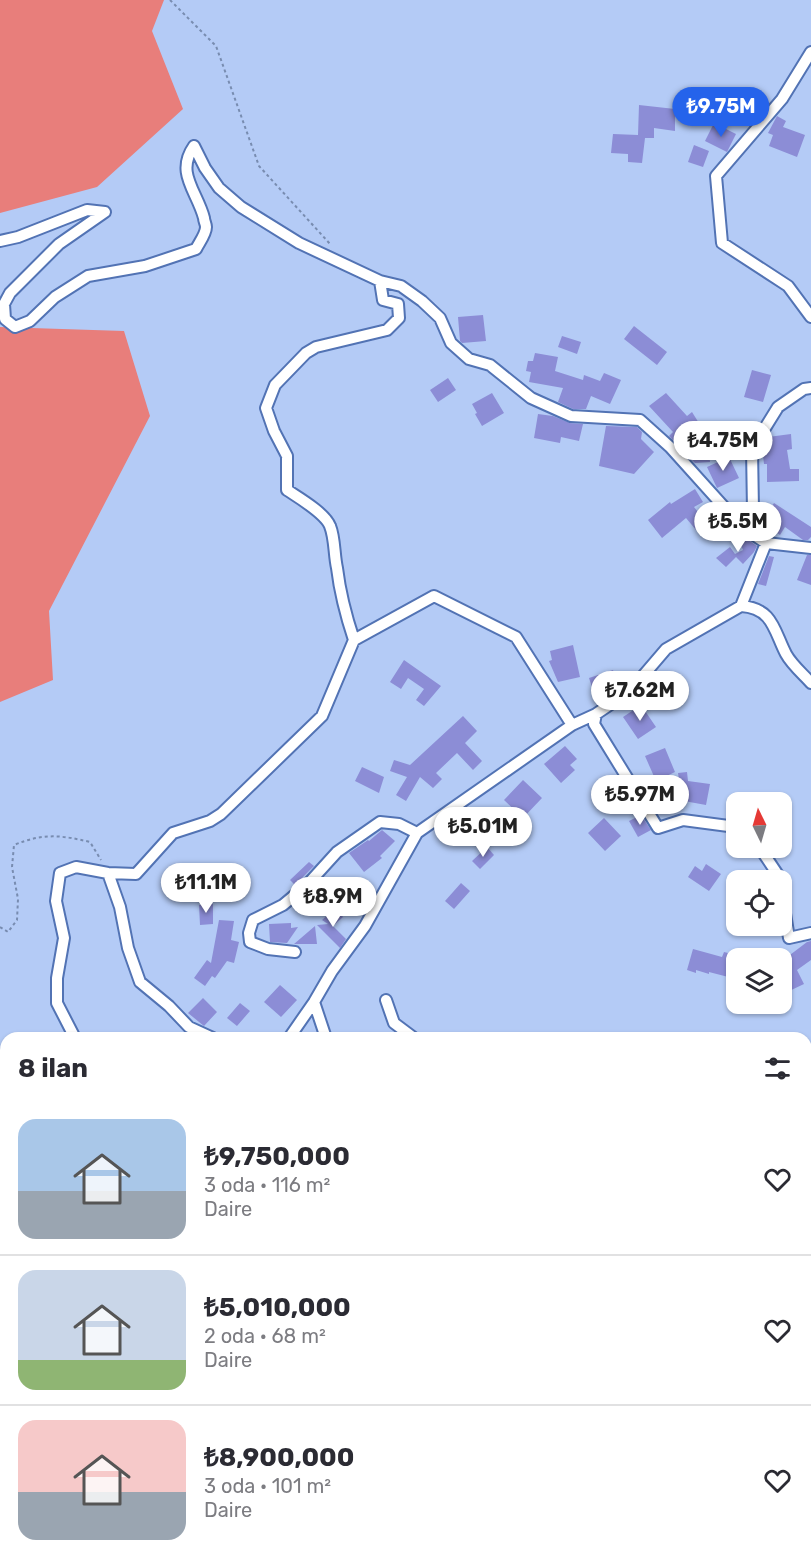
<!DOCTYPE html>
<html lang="tr">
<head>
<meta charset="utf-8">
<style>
  :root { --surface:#fff; --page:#f2f2f3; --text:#2b2b33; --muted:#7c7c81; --line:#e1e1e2; --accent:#2563eb }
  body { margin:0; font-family:Rubik,sans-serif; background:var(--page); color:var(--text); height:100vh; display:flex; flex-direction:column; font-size:22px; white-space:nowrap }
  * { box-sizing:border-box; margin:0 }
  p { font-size:20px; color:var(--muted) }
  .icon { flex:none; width:33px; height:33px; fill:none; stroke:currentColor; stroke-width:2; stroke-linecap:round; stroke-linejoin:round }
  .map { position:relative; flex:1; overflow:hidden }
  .drawer { position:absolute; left:0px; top:1032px; width:812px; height:536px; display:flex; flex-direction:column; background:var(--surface); border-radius:18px 18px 0 0; box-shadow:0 2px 4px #0004 }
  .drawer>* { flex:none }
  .needle { width:39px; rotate:355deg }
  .controls { position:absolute; left:726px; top:792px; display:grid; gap:12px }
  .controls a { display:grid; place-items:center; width:66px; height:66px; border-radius:12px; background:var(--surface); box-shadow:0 2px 4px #0004; font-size:30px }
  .price { position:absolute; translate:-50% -51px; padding:0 14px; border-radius:21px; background:#fff; color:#222; font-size:20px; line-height:39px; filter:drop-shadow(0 2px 3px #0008) }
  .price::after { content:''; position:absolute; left:50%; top:36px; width:18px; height:14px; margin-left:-9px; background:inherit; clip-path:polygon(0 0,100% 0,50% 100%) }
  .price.current { background:var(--accent); color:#fff }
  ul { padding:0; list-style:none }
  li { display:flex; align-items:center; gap:18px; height:150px; padding:0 18px }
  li+li { border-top:2px solid var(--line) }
  li span { display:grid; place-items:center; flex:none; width:168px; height:120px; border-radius:18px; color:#555 }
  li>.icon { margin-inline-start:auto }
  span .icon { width:72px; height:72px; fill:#fffc; stroke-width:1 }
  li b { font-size:26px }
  h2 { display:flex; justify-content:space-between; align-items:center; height:72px; padding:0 18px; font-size:26px }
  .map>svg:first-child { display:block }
</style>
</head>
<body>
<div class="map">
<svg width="811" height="1567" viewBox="0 0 811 1567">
  <rect width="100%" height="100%" fill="#b4cbf6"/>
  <path fill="#e87e7b" d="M0 0H164L152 31 183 109 97 187 0 213Z
    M0 327 124 331 150 416 49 611 53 680 0 702Z"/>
  <path fill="#8c8dd6" d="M639 105 675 109V131L654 128V138H645L642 163 628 162V154L611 153 613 134 638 135Z
    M777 116 786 121 783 127 805 135 797 157 769 146 773 135 768 133Z
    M714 123 736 134 727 152 705 141Z
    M694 145 709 151 703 167 688 162Z
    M483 315 486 341 462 343 460 341 458 317Z
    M634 326 667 352 657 365 624 339Z
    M562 336 581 342 577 354 558 347Z
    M535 353 558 357 555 371 583 380 584 375 600 381 604 373 621 380 610 404 591 396 586 409H573L558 402 563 388 529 382 531 372 526 371 528 361H533Z
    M752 370 771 375 763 402 744 397Z
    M448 378 456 390 438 402 430 390Z
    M492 393 504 413 482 426 475 414 477 413 472 404Z
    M666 393 687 416 692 412 702 428 703 441H708L710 462 695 463 688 456 687 432 676 443 669 436 673 432 649 406Z
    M538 414 553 416 570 423 583 424 579 441 561 437 560 443 534 438Z
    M606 426 637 427 642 432 641 439 654 452 634 474 599 466Z
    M791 434 792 449 787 450 790 469H799V481L767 482V464H764L762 447 768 437Z
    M729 457 739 478 717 488 707 467Z
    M695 489 703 502 694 507 706 522 696 530 686 518 662 538 648 520 670 502 671 504Z
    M774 503 811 527V537L808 540H803L785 527 780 535 768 526 766 524 771 517 766 515Z
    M741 535 757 546 754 552 743 564 736 557 726 567 716 558 730 547 735 554 743 550 738 538Z
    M807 555H811V585L797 580Z
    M769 556 774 557 766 586 758 584Z
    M573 645 580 677 558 682 549 661 552 660 550 651Z
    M404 660 441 686 424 706 416 700 424 689 408 678 401 689 390 682Z
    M613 670 619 689 607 693 608 697 597 702 589 678Z
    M641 705 656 727 638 739 623 717Z
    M463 716 477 731 465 743 482 761 473 770 457 753 436 773 442 779 433 788 420 777 406 801 396 795 407 777 390 771 394 760 410 765Z
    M565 746 577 759 570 765 575 770 561 783 544 764Z
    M665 748 675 772 656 781 645 756Z
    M362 767 384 777 379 793 355 781Z
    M687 772 688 781 710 784 706 805 684 801 687 785 680 786 678 773Z
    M523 780 542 798 523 818 504 800Z
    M641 815 651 830 638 837 629 821Z
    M604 818 621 836 605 851 588 833Z
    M382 830 395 841 380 856 382 858 364 872 349 853 368 840 369 841Z
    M487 847 494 855 480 869 472 861Z
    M309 862 314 866 295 885 290 880Z
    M706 864 721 874 709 891 688 877 695 866 702 871Z
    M461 883 470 891 454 909 445 901Z
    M318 884 325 888 311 911 300 903Z
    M213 904V924L200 925 199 905Z
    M336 908 343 917 333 926 346 939 340 948 317 925 328 924 322 920Z
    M219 920 234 921 231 940 239 942 234 963 227 961 215 978 212 976 205 986 194 978 207 960 211 963Z
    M291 923V928L298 927 287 943 270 942 269 924Z
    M315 926 317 944H294Z
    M811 941V960L797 970 804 984 785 993 782 987V961L807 942Z
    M693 949 722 957 724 952 736 955V979L709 972V974L696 970V973L687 970Z
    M280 985 297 1000 281 1017 264 1002Z
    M203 998 217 1012 204 1026 188 1013Z
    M240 1003 250 1011 237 1026 227 1018Z"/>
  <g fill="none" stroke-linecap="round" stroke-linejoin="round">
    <defs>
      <path id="minor" d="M811 52 782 99 716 176 722 243 788 286 811 317
        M0 241 18 237 87 210 105 212 59 244 10 293 4 304 5 319 15 327 30 321 55 297 88 276 145 266 196 249C199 243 206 234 206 227 206 224 204 221 204 218 197 191 175 173 194 146L205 168 219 188 241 207 299 243 380 281 383 300 398 304 399 318 387 330 316 347 306 353 275 385 266 408 274 431 287 456V490C299 498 325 513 330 526 335 538 334 555 337 568 340 593 346 616 354 640
        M380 281 401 286 422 301 440 318 451 343 469 359 490 365 531 398 571 416 640 420 670 447 742 527 766 543 811 548
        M741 606 766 543 753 510 752 449 778 407 804 389 811 388
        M596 714 594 724 658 828 683 820 736 827
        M572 725 596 714 630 691 666 649 741 606C773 608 774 631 786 654 792 665 803 674 811 683
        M760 848 778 875 779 880
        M108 873 120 907 128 948 140 982 169 1006 189 1027 213 1038
        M782 895 789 938 811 933
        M295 952 268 949 250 942 249 933 253 920 283 905 307 885 337 852 380 822 399 824 417 833
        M386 1000 394 1023 414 1038
        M314 1002 326 1038
        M75 1038 57 1003V978L64 938 56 901 60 873 76 867 108 873 136 874 173 833 210 821 221 814 322 716 354 640 434 596 516 637 572 725 417 833 365 926 332 971 314 1002 289 1038
        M0 1141 6 1137
        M806 1300 811 1292
        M0 1313 6 1309
        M806 1535 811 1542"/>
    </defs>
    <use href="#minor" stroke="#5273b4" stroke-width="14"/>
    <path stroke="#788cb0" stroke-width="2" stroke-dasharray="3 3" stroke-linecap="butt" d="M170 0 216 46 259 166 331 245
      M0 927 8 932 17 920 18 899 12 867 14 845C43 833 61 835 90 842L101 860"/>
    <use href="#minor" stroke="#fff" stroke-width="10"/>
  </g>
</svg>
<div class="controls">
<a><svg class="needle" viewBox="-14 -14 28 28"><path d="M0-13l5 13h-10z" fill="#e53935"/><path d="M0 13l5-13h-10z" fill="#7c7c81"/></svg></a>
<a><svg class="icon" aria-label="locate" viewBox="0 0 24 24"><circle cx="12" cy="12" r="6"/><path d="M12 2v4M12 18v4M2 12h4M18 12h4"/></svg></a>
<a><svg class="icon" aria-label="layers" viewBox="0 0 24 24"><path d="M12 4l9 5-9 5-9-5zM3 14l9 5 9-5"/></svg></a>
</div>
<b class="price current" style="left:721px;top:138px">₺9.75M</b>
<b class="price" style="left:723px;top:472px">₺4.75M</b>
<b class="price" style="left:738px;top:553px">₺5.5M</b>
<b class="price" style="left:640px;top:722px">₺7.62M</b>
<b class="price" style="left:640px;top:826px">₺5.97M</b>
<b class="price" style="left:483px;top:858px">₺5.01M</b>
<b class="price" style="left:206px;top:914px">₺11.1M</b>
<b class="price" style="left:333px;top:928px">₺8.9M</b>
<section class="drawer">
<h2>8 ilan<svg class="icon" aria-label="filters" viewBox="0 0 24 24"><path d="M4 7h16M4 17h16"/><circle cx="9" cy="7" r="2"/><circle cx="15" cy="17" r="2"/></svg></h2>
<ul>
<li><span style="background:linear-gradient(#a9c7e8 60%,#9aa5b1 0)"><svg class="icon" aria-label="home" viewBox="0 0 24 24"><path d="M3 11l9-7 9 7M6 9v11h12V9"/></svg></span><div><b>₺9,750,000</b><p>3 oda · 116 m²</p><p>Daire</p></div><svg class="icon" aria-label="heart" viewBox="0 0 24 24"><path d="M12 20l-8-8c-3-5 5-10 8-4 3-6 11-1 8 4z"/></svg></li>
<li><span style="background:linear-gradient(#c9d6e8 75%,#8fb573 0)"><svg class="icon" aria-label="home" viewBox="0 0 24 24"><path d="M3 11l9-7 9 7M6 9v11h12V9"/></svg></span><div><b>₺5,010,000</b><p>2 oda · 68 m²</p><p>Daire</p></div><svg class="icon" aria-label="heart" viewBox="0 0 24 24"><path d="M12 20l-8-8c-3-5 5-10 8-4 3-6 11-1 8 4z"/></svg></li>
<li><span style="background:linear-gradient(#f6c9c9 60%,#9aa5b1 0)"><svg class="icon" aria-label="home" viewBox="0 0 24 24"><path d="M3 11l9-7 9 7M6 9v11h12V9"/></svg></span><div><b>₺8,900,000</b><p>3 oda · 101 m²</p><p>Daire</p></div><svg class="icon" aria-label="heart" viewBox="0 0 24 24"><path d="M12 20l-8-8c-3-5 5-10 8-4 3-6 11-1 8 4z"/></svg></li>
</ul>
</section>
</div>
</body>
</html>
